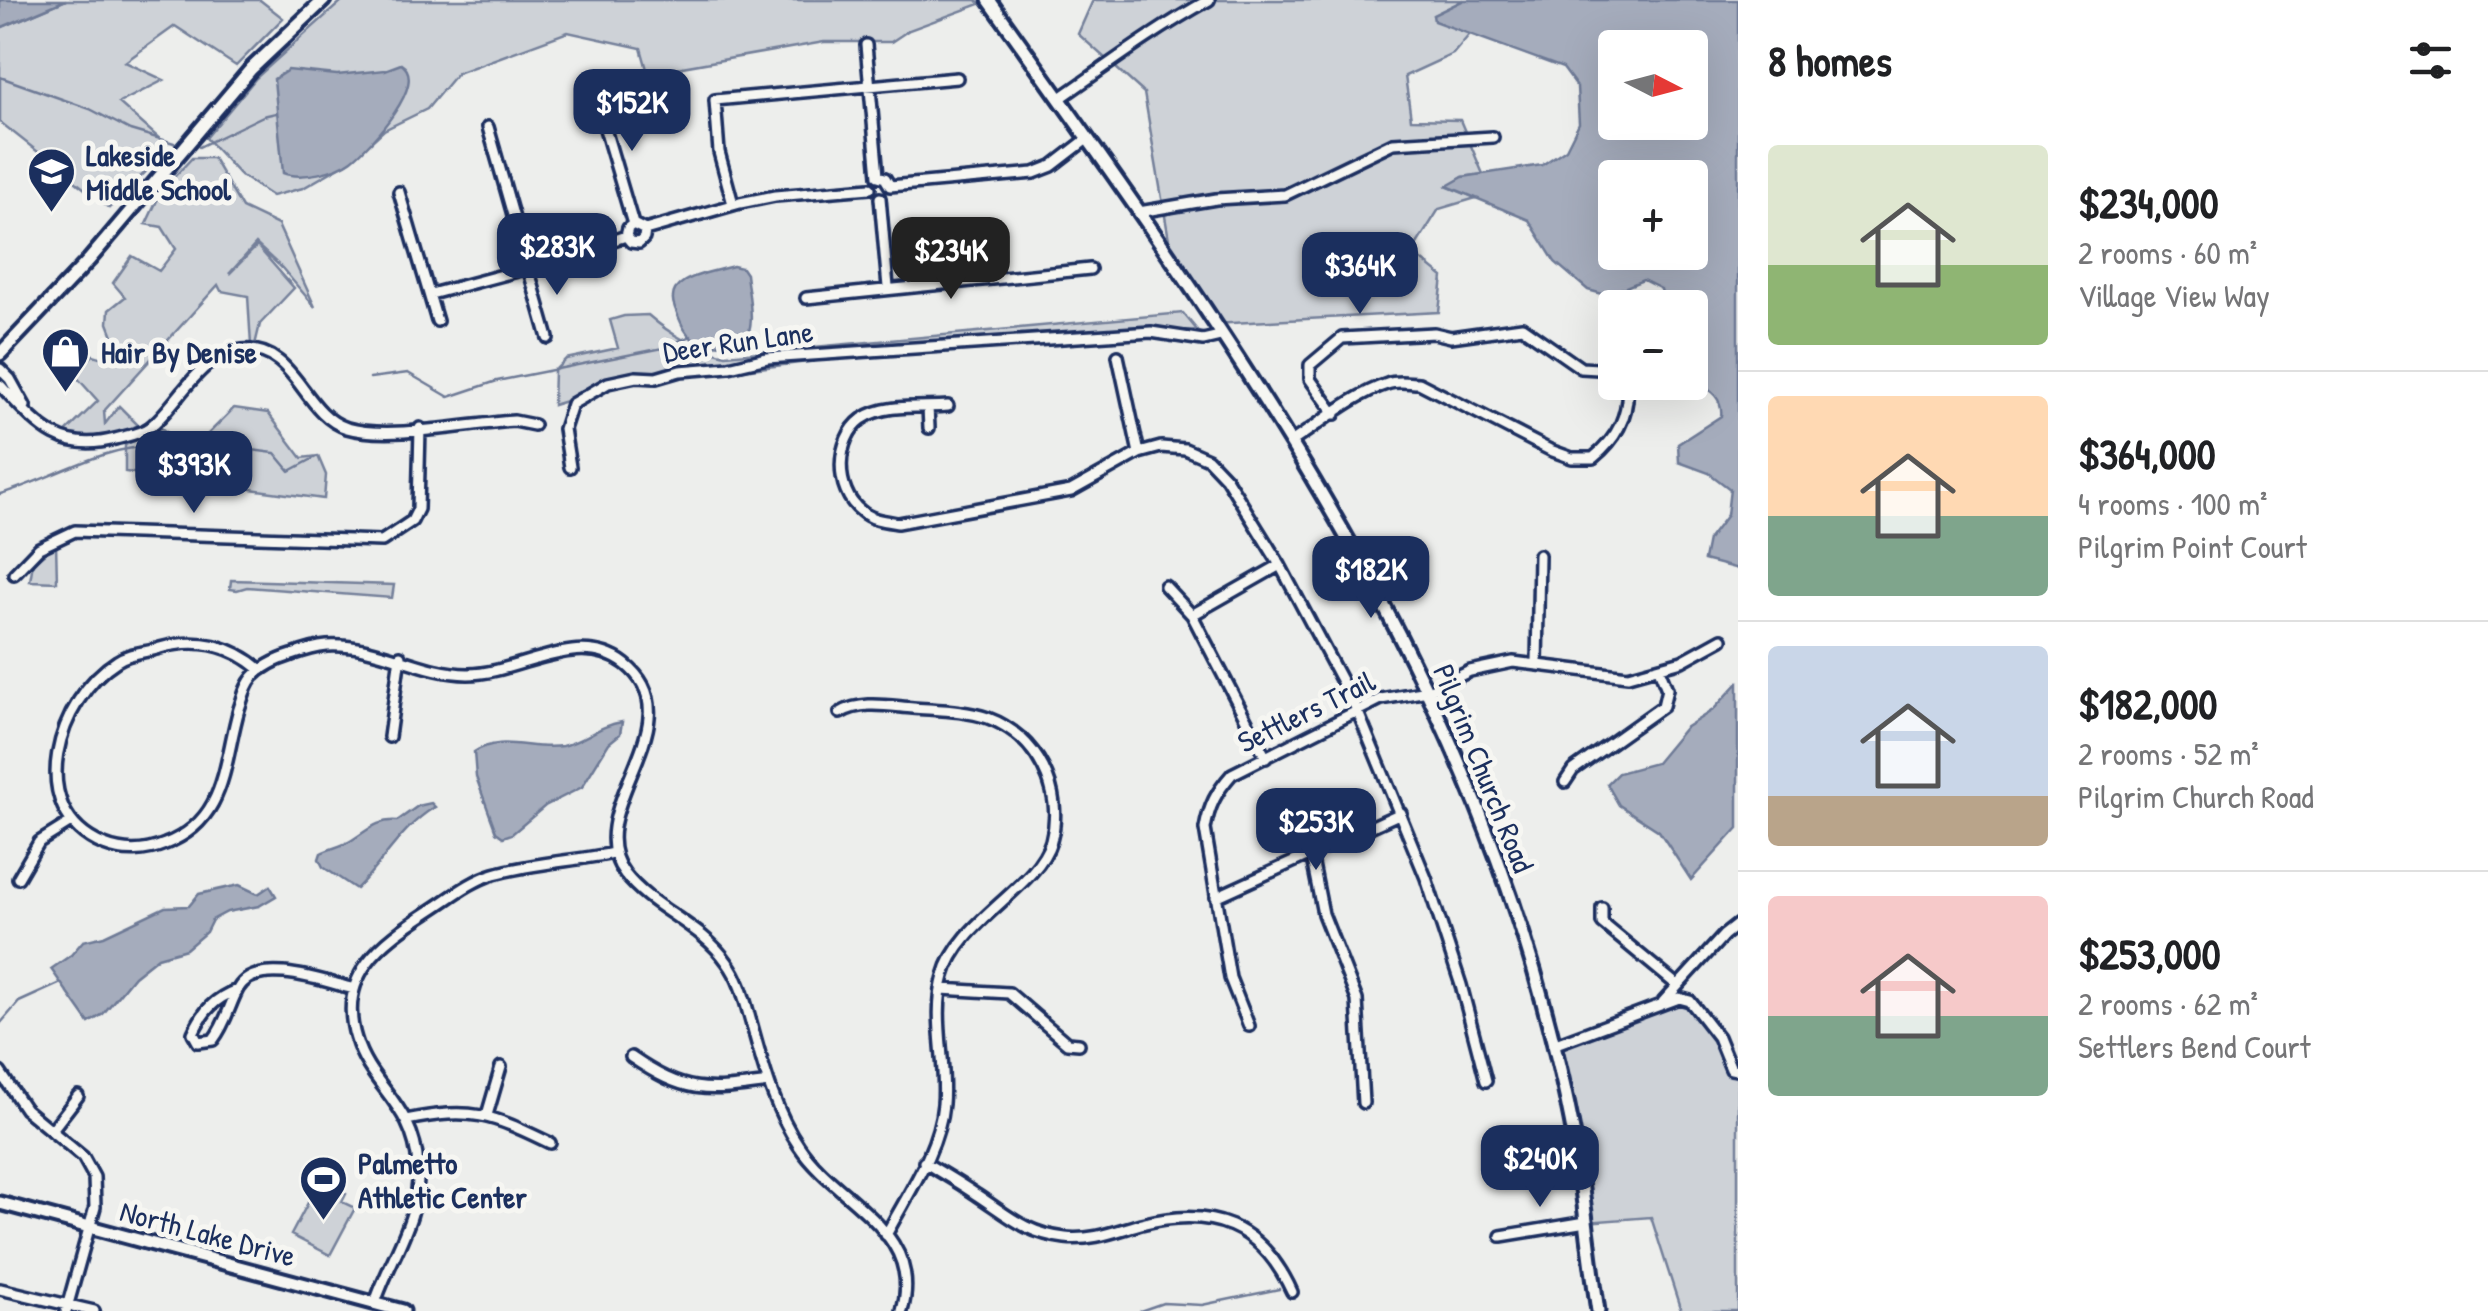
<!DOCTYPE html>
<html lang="en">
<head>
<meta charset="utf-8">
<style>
  :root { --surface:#fff; --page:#f6f6f6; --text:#202124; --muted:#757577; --line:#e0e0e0; --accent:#1b2f5e }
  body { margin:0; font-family:"Patrick Hand",sans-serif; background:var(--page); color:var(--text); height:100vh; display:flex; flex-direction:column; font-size:38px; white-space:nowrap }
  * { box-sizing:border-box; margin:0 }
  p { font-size:32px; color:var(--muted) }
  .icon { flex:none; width:55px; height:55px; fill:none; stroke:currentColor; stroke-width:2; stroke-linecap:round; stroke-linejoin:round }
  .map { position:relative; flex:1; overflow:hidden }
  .panel { display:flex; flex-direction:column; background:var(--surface); width:750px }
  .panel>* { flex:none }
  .needle { width:65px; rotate:96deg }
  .tools { position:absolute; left:1598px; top:30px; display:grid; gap:20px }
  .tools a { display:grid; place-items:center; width:110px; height:110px; border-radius:10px; background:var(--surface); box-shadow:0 10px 40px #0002; font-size:50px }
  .price { position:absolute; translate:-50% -85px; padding:0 22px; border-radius:20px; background:var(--accent); color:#fff; font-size:32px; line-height:65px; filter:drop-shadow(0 2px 5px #0008) }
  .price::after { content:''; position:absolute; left:50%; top:60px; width:30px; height:22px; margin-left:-15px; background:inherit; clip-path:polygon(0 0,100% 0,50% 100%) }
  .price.active { background:#222; color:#fff }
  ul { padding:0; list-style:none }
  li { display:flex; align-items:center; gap:30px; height:250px; padding:0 30px }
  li+li { border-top:2px solid var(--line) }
  li span { display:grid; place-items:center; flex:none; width:280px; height:200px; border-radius:10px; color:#555 }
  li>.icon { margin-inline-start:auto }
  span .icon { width:120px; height:120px; fill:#fffc; stroke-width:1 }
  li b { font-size:42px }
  h2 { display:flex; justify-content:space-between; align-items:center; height:120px; padding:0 30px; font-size:42px }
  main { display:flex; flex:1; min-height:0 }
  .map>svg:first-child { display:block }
</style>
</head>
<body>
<main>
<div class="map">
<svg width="1738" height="1311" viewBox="0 0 1738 1311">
  <rect width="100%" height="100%" fill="#edeeec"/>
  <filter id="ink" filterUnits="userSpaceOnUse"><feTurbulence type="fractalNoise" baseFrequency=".01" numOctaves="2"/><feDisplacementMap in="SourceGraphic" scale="20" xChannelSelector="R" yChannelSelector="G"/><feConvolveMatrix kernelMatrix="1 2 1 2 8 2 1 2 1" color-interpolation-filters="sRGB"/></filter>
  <g filter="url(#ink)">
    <path fill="#ced2d7" stroke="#74809a" stroke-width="2.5" d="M66 0H260L283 18 236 66 175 26 125 62 164 80 119 103 170 148 109 208 0 122V28Z
      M343 0H977L980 4 909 30 891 42H824L648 73 641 48 568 32 457 73 427 109 384 130 350 161 303 188 272 196 240 175 206 138 256 78Z
      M1093 0H1464L1434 15 1470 34 1453 54 1405 76 1411 119 1460 120 1483 174 1463 177 1448 187 1476 198 1439 209 1412 252 1443 277 1439 312 1213 324 1173 263 1144 93 1078 34Z
      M192 158H213L242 208 278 225 315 307 282 268 256 244 229 274 257 246 294 288 260 324 255 345H251L248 296 221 291 218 285 104 411 105 424 119 406 140 427 107 439 60 438 98 401 74 374 93 355 110 360 119 351 108 323 109 310 125 297 113 283 132 256 159 271 176 249 162 227 146 224 162 190Z
      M1183 313 1197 330 1118 331 897 351 735 371H665L553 405 554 371 566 359 618 348 610 320 624 316 648 315C672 336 695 348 726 355Z
      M234 408 268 413 302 458 318 456 326 475 324 499 125 472V445L161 428 191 451Z
      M56 543 57 582 30 581 33 563Z
      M231 580 394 585 392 598 247 587 237 590 230 589Z
      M1679 998 1690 1001 1718 1037 1731 1069 1738 1070V1311H1681L1651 1217 1586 1222 1553 1045Z
      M320 1180 346 1194 342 1202 355 1208 330 1255 291 1235Z"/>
    <path fill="#a5acbc" stroke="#6e7a96" stroke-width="2.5" fill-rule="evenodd" d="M0 0H66L0 28Z
      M1464 0H1738V569L1704 560 1708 540 1727 515 1730 489 1709 473 1679 462 1678 444 1721 416C1724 396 1705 387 1690 376V308L1665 307 1661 289 1643 280 1606 295 1588 290 1555 262 1529 220 1447 186 1463 177 1542 165 1566 149 1579 123 1577 87 1563 68 1434 21 1433 15ZM1615 48H1690V122H1615ZM1615 178H1690V252H1615Z
      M401 64C430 81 370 146 352 160 336 172 301 180 283 173L274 79 288 70 337 75 385 70Z
      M733 266 742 268 746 274C748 296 760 334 737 346L697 343C684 333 681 323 675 308 662 277 711 273 733 266Z
      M1738 683V828L1691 880 1659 831 1619 805 1607 784 1618 773 1656 763 1685 728 1713 710Z
      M622 722 620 734 609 743 582 787 545 806 512 834 503 837 496 832 476 777 474 752C501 734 532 751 562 746 583 742 599 725 622 722Z
      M431 803 435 807C401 827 383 863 356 889L323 867 319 859 321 853C331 848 343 846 352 840 367 831 378 819 397 821L418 806Z
      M239 885 258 894 270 886 276 896 259 906 227 912 212 920 206 932 186 949 158 957 134 976 103 1014 89 1023 51 969 71 955 83 941 104 936 165 907 189 906 199 894Z"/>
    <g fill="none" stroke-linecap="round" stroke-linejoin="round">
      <path stroke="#6e7a96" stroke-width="2.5" d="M0 77 90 109 130 130 174 143
        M199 147 263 116 276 113
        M370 378 408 373 449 397 497 381 663 348 691 336
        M0 494C35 484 68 466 103 455 158 437 220 446 275 453L290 471 318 456
        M0 1024 19 1002 61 983
        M1140 1311 1163 1303 1202 1305 1279 1289"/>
      <defs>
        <path id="street" d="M866 45 878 176
          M595 95 633 224
          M1059 99C1108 65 1156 29 1209 0
          M488 127 548 338
          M878 176 885 178 890 186 1034 173 1052 166 1087 139
          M399 192 437 321
          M880 198 888 287
          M733 204 719 152 715 100 957 78
          M1139 212 1216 199 1285 195 1393 143 1493 137
          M633 224 645 230 740 203 775 196 870 188
          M626 236 631 242 639 243 644 238 645 230
          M431 294 529 268 626 236 628 228 633 224
          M806 298 1090 269
          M1118 356 1139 453
          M0 369 10 379 25 406
          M0 385C36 423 58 454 115 439 126 436 141 434 150 427 179 404 200 353 242 350 297 346 302 414 347 428 388 440 469 424 514 421L534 425
          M948 406C922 408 885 403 862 419 835 439 834 490 861 511 871 520 885 521 898 523L1071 491 1139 453 1161 447 1185 449 1208 459 1226 478 1280 565 1357 710 1426 878 1461 985 1486 1081
          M928 407 929 428
          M1335 414 1310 379V365L1342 338 1434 333 1451 337 1522 327 1581 368 1615 370
          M1291 442C1321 423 1353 395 1387 384 1398 380 1409 383 1419 383L1550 450 1572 458H1593C1618 438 1630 414 1627 382
          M570 467 564 429 572 404 608 383 636 377 656 378 680 371 729 367 767 358 1151 332 1203 340 1220 336
          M14 574 39 548 75 531 382 541 412 521 418 509 420 428
          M1165 586 1192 615 1266 758
          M1192 615 1280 565
          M1537 664 1539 555
          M261 670C232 645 197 637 160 648 146 653 130 652 117 661 58 698 22 811 104 845 124 853 146 852 165 844 227 820 223 765 239 709 243 698 245 686 253 677 263 666 279 659 292 655 303 651 316 647 327 646 378 643 421 674 468 674 519 674 578 628 625 664 699 722 576 811 625 874 652 909 701 924 727 962 742 982 746 1006 753 1029 764 1069 775 1111 799 1146 836 1202 925 1230 902 1311
          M840 713C862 700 888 706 913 708 937 710 965 710 988 718 1037 736 1065 791 1051 841 1037 888 958 921 944 976 932 1017 947 1062 943 1104 939 1150 907 1195 886 1235
          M389 737 400 656
          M1565 782 1573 770 1663 706 1667 689 1659 669
          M1311 854 1323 914 1357 1000 1363 1103
          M18 878 39 842 71 822
          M1216 897 1401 813
          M1602 908V923L1677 985
          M941 989 1009 993 1067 1043 1079 1044
          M237 990C215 998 203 1011 193 1033L198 1042 213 1040C226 1023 229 1006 238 989 256 956 327 982 354 989
          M1663 1002 1724 935 1738 924
          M1249 1026 1230 978 1205 829C1209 806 1216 792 1232 774L1381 699 1428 691 1470 671 1513 662 1628 676 1682 661 1722 639
          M1553 1045 1679 998 1690 1001 1718 1037 1731 1069 1738 1070
          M631 1057C685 1094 705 1092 769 1083
          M0 1072 25 1109 83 1157 94 1177 95 1207 66 1311
          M487 1115 501 1067
          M406 1120C473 1107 490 1114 550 1143
          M51 1131 78 1096
          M924 1162C942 1173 960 1183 977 1195 1009 1216 1025 1233 1065 1238 1092 1241 1116 1231 1141 1224 1212 1206 1261 1224 1292 1292
          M1501 1236 1586 1222
          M0 1289 94 1311
          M375 1303C390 1257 421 1219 418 1167 415 1105 370 1087 356 1039 336 975 382 942 428 912 449 899 470 881 494 874 533 863 575 861 614 853"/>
        <path id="secondary" d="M989 0C1207 305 1427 606 1534 970 1551 1030 1567 1092 1577 1154 1585 1206 1590 1259 1598 1311
          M0 354 89 260 251 69 324 0
          M0 1203 403 1311"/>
      </defs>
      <use href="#street" stroke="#1b2f5e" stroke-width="16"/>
      <use href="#secondary" stroke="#1b2f5e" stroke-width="19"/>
      <use href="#street" stroke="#f6f6f2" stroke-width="9"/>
      <use href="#secondary" stroke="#f6f6f2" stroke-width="11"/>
    </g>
  </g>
  <defs>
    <symbol id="school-pin" viewBox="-11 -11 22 30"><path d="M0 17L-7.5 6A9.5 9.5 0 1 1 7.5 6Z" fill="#1b2f5e" stroke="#f6f6f2"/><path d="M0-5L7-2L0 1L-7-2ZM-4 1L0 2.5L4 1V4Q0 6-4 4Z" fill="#fff"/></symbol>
    <symbol id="shop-pin" viewBox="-11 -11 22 30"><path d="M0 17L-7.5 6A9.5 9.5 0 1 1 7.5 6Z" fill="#1b2f5e" stroke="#f6f6f2"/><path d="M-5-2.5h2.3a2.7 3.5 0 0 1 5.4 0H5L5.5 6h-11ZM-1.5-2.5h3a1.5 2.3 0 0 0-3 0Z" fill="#fff"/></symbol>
    <symbol id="stadium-pin" viewBox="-11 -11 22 30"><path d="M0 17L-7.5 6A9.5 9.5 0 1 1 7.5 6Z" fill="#1b2f5e" stroke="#f6f6f2"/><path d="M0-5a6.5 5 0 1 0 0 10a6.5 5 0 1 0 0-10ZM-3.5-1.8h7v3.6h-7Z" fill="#fff"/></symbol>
  </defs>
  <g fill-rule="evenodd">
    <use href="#school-pin" x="24" y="144" width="55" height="75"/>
    <use href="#shop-pin" x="38" y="324" width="55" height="75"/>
    <use href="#stadium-pin" x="296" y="1152" width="55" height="75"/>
  </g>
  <g text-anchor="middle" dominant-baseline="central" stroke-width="10" stroke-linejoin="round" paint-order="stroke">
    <g font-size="30" font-weight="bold" fill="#1b2f5e" stroke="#f6f6f2" text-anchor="start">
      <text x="86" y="155">Lakeside<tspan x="86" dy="34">Middle School</tspan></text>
      <text x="101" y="352">Hair By Denise</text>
      <text x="358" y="1163">Palmetto<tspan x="358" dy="34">Athletic Center</tspan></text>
    </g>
    <g font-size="30" fill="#1b2f5e" stroke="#f6f6f2">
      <text transform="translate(738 341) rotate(-8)">Deer Run Lane</text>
      <text transform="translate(1306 711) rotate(-26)">Settlers Trail</text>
      <text transform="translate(1484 768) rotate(68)">Pilgrim Church Road</text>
      <text transform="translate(208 1233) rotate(15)">North Lake Drive</text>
    </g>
  </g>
</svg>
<div class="tools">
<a><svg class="needle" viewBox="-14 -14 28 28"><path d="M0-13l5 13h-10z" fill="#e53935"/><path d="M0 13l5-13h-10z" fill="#757577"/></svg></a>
<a>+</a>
<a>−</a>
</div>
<b class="price" style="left:632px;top:154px">$152K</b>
<b class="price" style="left:557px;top:298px">$283K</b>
<b class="price active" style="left:951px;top:302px">$234K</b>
<b class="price" style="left:1360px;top:317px">$364K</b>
<b class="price" style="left:194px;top:516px">$393K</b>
<b class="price" style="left:1371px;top:621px">$182K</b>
<b class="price" style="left:1316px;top:873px">$253K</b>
<b class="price" style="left:1540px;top:1210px">$240K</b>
</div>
<section class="panel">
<h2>8 homes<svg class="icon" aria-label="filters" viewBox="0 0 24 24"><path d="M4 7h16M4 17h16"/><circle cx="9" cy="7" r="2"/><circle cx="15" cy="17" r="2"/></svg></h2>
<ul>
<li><span style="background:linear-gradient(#dfe7d0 60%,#8fb573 0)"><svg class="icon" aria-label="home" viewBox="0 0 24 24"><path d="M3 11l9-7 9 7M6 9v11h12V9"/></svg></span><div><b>$234,000</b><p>2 rooms · 60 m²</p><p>Village View Way</p></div></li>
<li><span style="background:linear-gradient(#ffd9b3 60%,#7fa58c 0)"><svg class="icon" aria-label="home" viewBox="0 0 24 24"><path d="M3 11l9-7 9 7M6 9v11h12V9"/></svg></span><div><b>$364,000</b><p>4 rooms · 100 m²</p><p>Pilgrim Point Court</p></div></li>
<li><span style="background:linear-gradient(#c9d6e8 75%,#b9a48a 0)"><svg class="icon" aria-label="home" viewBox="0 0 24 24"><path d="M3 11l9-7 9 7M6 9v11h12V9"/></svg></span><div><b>$182,000</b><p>2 rooms · 52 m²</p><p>Pilgrim Church Road</p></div></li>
<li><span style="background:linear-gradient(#f6c9c9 60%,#7fa58c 0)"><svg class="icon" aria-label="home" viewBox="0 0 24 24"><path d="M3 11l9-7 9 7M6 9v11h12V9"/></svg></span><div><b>$253,000</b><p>2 rooms · 62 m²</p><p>Settlers Bend Court</p></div></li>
</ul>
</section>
</main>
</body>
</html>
